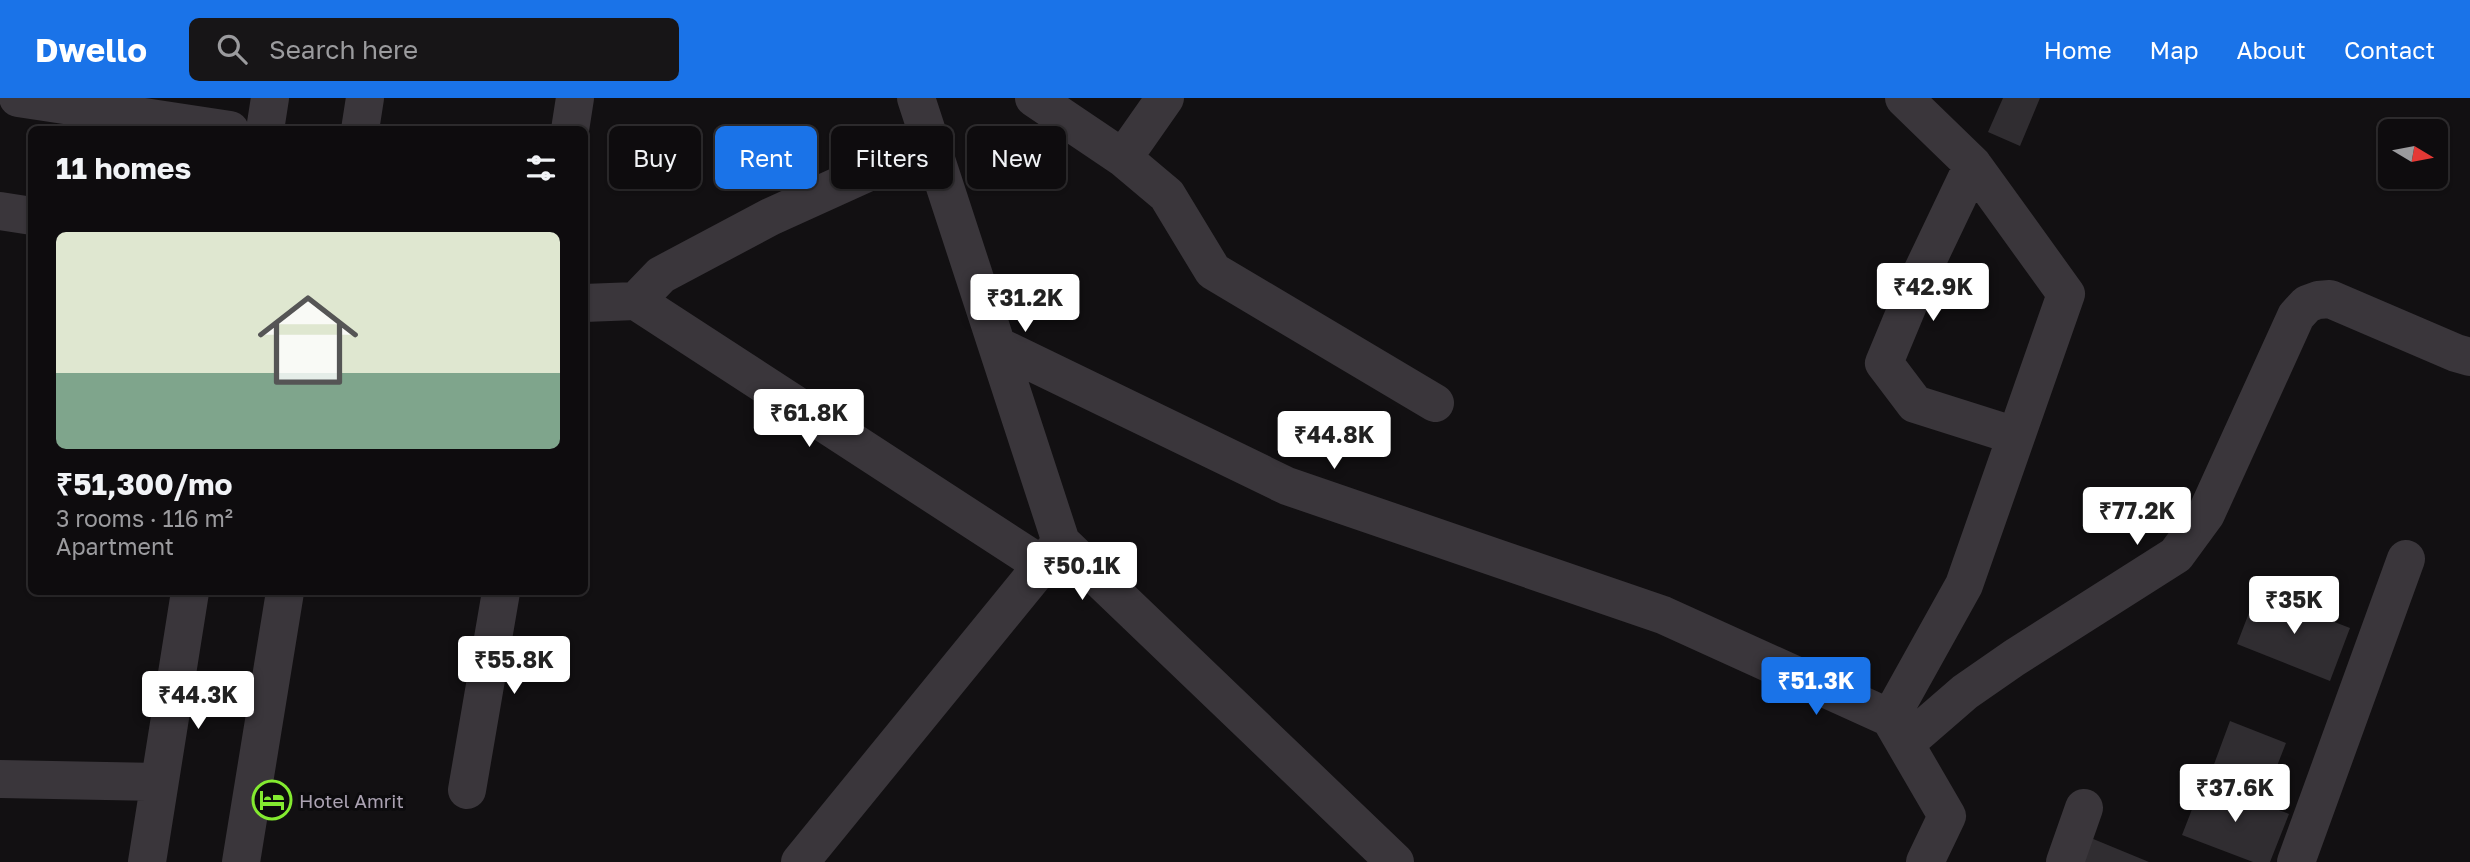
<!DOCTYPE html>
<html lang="en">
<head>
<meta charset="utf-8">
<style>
  :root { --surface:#0e0c0e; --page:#171517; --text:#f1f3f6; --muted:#9b9b9e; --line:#2e2c2e; --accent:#1a73e8 }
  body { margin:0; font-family:"Golos Text",sans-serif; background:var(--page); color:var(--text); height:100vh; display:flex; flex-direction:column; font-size:26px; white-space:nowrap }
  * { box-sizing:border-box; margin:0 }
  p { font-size:23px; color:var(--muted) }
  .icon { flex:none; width:38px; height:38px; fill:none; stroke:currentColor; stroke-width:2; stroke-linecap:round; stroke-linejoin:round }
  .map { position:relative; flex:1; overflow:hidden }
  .sheet { position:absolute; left:28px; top:28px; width:560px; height:469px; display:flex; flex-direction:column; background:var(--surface); border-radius:10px; box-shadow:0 2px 5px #0004,0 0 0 2px var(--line) }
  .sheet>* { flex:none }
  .banner { position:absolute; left:609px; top:28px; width:665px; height:63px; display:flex; gap:14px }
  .needle { width:46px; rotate:100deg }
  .fabs { position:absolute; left:2378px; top:21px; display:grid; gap:14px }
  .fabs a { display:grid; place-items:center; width:70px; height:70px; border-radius:10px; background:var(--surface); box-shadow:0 2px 5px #0004,0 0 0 2px var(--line); font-size:35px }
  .price { position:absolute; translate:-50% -60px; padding:0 16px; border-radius:7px; background:#fff; color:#222; font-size:23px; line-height:46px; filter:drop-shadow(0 2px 4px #0008) }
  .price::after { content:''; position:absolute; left:50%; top:42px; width:21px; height:16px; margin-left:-10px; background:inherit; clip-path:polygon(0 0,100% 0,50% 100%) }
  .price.selected { background:var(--accent); color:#fff }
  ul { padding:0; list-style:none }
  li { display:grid; align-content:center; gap:14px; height:371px; padding:0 28px }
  li span { display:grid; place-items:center; height:217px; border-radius:10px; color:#555 }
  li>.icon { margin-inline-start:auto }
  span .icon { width:126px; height:126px; fill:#fffc; stroke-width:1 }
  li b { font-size:30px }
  h2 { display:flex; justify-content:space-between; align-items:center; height:84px; padding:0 28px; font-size:30px }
  .pill { padding:0 24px; border-radius:10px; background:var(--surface); box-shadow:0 2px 5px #0004,0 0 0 2px var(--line); font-size:24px; line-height:63px }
  .pill.selected { background:var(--accent); color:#fff }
  header { display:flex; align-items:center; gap:42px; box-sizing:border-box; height:98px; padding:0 35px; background:var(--accent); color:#fff }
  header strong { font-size:33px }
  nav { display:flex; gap:38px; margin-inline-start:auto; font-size:24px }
  .search { width:490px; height:63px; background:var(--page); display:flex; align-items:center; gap:18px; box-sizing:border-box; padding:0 24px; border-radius:10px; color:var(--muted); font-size:26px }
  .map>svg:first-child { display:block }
</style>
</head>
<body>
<header>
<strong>Dwello</strong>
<div class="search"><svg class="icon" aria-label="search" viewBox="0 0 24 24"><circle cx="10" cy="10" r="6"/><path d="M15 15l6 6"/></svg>Search here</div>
<nav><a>Home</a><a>Map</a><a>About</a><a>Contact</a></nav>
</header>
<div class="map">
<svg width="2470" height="764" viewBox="0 0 2470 764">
  <rect width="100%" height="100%" fill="#121012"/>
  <path fill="#302d31" d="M2003 0H2040L2020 48 1988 34Z
    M2257 494 2350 530 2330 583 2237 546Z
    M2230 623 2286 645 2268 691 2213 669Z
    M2203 683 2289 716 2270 764H2253L2182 737Z
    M2086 738 2149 764H2075Z"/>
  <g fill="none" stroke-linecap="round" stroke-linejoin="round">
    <path stroke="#3a363b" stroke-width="38" d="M18 0 230 32
      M916 0 1061 444
      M1034 0 1123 60 1167 97 1213 173 1435 305
      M265 32 270 0
      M360 32 365 0
      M570 32 575 0
      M1123 60 1165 0
      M1973 67 1921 176 1884 265 1915 306 2016 338
      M0 113 32 118
      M636 203 661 177 770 119 931 46
      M584 205 636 203 1042 467
      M998 248 1287 388 1663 517 1890 620 1947 718 1925 764
      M1890 620 1964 487 2066 196 1973 67 1904 0
      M1905 646 1965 594 2014 560 2176 457 2206 416 2296 218 2307 206 2318 202 2330 201 2456 255 2470 259
      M0 681 159 684
      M467 692 501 494
      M147 764 190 494
      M241 764 285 494
      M800 764 1061 444 1395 764
      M2065 764 2084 710
      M2296 764 2406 461"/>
  </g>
  <defs>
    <symbol id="hotel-ring" viewBox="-11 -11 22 22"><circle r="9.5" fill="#0c0b0d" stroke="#83ea30" stroke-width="1.5"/><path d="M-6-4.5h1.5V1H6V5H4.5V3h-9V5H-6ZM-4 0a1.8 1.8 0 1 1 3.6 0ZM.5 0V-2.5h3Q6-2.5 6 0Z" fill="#83ea30"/></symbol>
  </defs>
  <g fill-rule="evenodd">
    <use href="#hotel-ring" x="250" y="680" width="44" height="44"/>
  </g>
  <g text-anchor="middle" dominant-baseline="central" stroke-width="6" stroke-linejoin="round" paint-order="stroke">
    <g font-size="19" fill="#aba2b2" stroke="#0c0b0d" text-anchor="start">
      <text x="299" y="702">Hotel Amrit</text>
    </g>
  </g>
</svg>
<div class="fabs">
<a><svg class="needle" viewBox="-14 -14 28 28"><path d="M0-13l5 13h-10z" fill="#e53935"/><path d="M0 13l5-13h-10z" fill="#9b9b9e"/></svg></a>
</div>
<b class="price" style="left:1933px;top:225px">₹42.9K</b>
<b class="price" style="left:1025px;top:236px">₹31.2K</b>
<b class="price" style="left:809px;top:351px">₹61.8K</b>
<b class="price" style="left:1334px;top:373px">₹44.8K</b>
<b class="price" style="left:2137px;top:449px">₹77.2K</b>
<b class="price" style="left:1082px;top:504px">₹50.1K</b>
<b class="price" style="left:2294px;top:538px">₹35K</b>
<b class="price" style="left:514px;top:598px">₹55.8K</b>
<b class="price selected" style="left:1816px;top:619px">₹51.3K</b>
<b class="price" style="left:198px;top:633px">₹44.3K</b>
<b class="price" style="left:2235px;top:726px">₹37.6K</b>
<div class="banner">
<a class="pill">Buy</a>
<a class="pill selected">Rent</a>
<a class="pill">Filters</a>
<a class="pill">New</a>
</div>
<section class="sheet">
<h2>11 homes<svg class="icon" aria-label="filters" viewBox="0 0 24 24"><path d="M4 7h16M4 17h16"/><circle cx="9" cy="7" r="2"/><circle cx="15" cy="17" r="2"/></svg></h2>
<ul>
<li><span style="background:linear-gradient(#dfe7d0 65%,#7fa58c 0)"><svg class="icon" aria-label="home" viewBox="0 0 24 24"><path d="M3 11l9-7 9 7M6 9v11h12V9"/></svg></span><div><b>₹51,300/mo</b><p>3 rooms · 116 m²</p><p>Apartment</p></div></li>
</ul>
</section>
</div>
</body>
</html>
